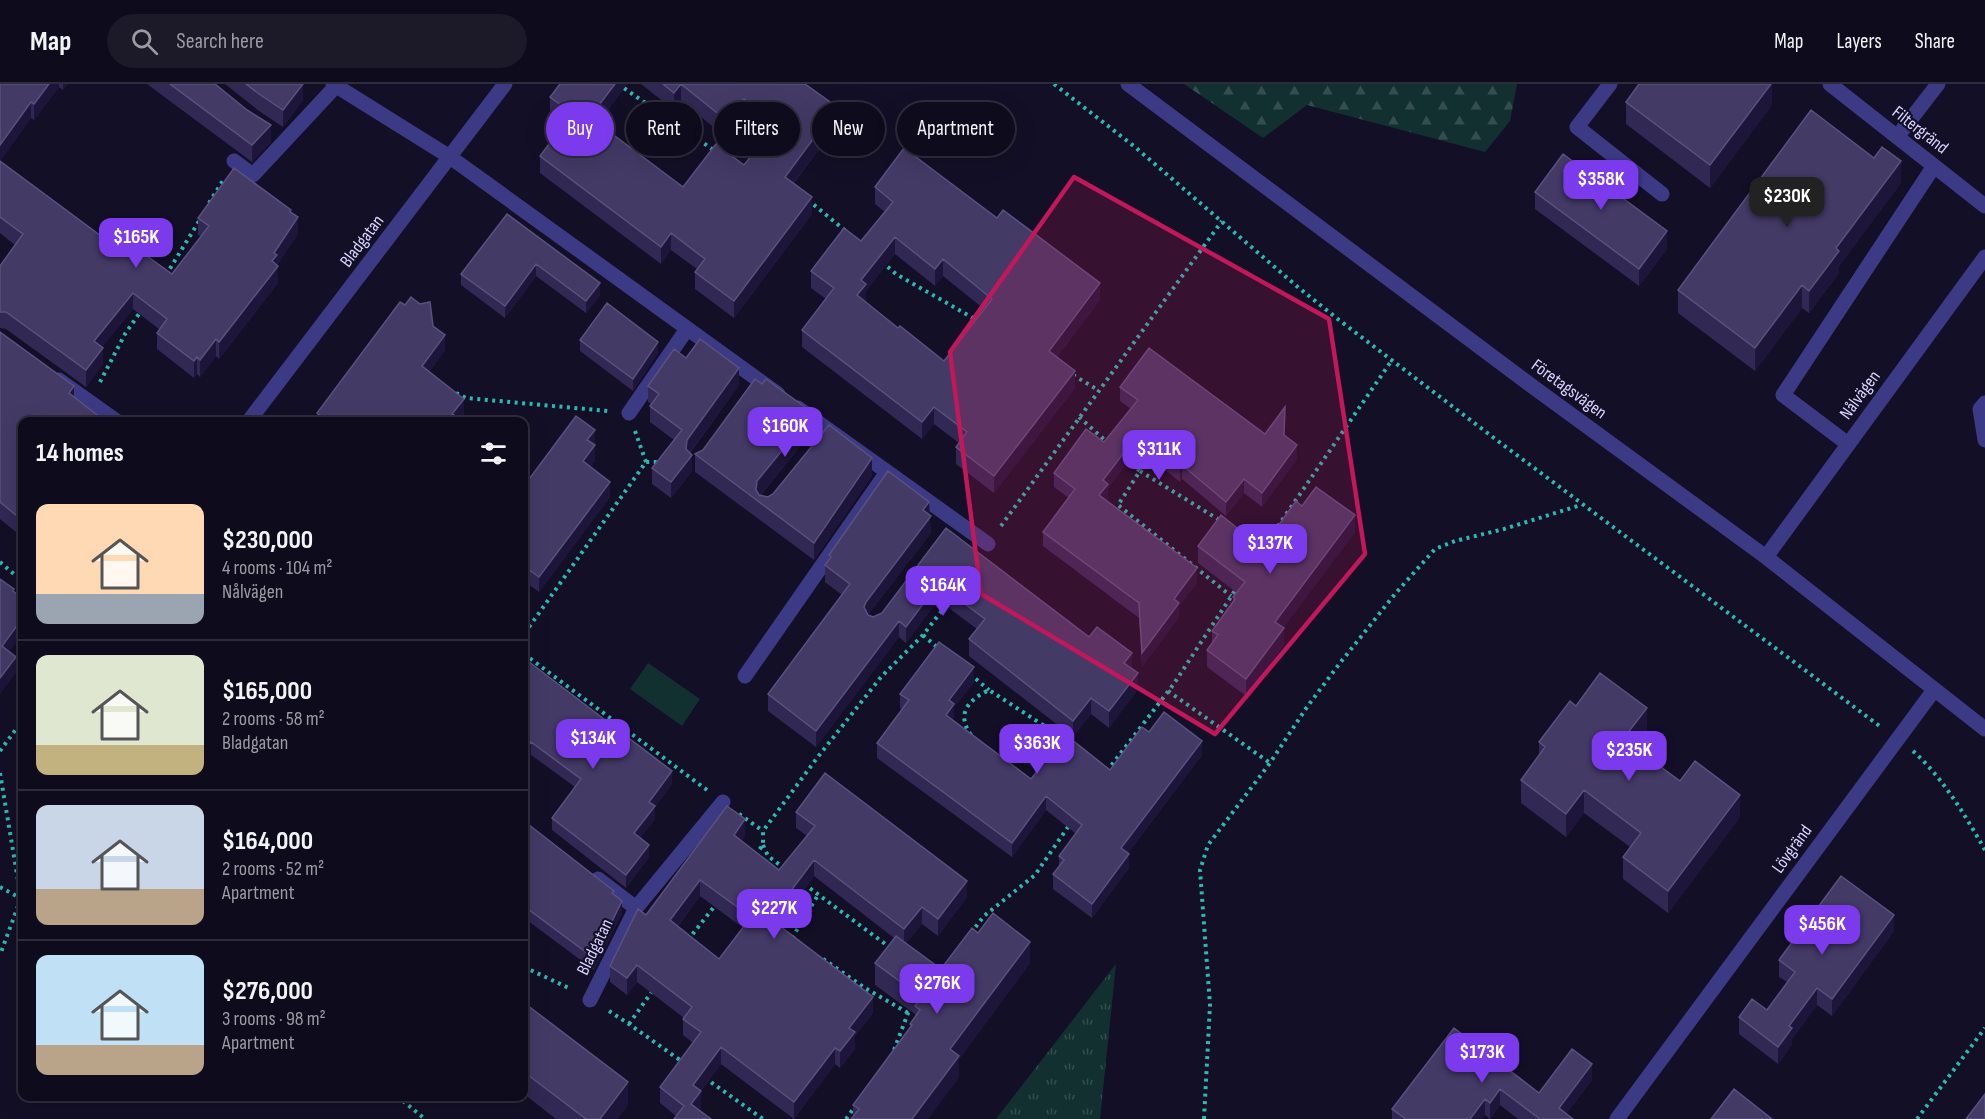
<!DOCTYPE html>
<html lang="en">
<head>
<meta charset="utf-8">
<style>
  :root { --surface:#0e0b1c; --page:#1c1929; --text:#f1f3f6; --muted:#9b9ba3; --line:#2e2b3b; --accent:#7c3aed }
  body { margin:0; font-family:"Sofia Sans Condensed",sans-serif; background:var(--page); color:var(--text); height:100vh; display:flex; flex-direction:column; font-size:22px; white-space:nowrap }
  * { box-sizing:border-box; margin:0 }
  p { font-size:20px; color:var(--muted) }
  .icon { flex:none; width:33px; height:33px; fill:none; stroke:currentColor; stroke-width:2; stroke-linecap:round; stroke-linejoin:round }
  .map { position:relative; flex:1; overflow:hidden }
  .drawer { position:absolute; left:18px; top:333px; width:510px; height:684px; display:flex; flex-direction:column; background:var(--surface); border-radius:12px; box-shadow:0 6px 24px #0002,0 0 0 2px var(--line) }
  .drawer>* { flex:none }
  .banner { position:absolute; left:546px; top:18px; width:570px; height:54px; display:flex; gap:12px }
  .price { position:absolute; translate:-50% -51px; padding:0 14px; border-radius:12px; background:var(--accent); color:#fff; font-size:20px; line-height:39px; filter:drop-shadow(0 2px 3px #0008) }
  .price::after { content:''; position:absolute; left:50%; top:36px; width:18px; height:14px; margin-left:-9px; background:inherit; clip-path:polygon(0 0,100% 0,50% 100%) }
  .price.on { background:#222; color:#fff }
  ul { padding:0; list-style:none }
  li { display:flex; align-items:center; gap:18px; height:150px; padding:0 18px }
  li+li { border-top:2px solid var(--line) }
  li span { display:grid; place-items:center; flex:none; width:168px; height:120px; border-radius:12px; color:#555 }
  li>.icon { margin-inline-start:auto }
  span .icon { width:72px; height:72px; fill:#fffc; stroke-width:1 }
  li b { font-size:26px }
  h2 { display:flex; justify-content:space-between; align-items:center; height:72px; padding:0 18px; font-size:26px }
  .chip { padding:0 21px; border-radius:27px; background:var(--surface); box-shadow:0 6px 24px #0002,0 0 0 2px var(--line); font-size:21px; line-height:54px }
  .chip.on { background:var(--accent); color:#fff }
  header { display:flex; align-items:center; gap:36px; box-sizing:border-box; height:84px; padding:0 30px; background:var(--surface); border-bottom:2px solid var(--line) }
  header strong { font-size:28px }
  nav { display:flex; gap:33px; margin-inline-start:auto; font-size:21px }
  .search { width:420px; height:54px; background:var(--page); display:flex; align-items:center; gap:15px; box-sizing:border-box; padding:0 21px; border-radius:33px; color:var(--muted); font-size:22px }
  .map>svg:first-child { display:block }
</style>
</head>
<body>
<header>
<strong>Map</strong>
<div class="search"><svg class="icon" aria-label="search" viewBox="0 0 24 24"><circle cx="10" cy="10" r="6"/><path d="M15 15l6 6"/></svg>Search here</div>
<nav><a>Map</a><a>Layers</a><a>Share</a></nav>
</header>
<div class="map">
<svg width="1985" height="1035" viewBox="0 0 1985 1035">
  <defs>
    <pattern id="grass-tufts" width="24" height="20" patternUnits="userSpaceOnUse" patternTransform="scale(1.5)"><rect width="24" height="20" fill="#12302f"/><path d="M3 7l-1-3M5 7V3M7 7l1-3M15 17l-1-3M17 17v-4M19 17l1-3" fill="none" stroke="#344d4e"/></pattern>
    <pattern id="forest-firs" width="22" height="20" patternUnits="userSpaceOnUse" patternTransform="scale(1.5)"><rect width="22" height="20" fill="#12302f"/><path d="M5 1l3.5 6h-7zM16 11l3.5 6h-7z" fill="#344d4e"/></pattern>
  </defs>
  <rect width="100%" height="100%" fill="#130f26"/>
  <path fill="url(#grass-tufts)" d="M1116 880 1100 1035H996Z"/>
  <path fill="url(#forest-firs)" d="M1184 0H1517L1510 37 1485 68 1307 21 1263 54Z"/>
  <path fill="#12302f" d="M648 579 700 615 682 642 630 605Z"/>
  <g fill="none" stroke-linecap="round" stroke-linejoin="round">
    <path stroke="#2fb8b0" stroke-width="4" stroke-dasharray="3 4.5" stroke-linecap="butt" d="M618 0 715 67
      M1054 0 1135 63 1299 204 1339 236 1494 354 1881 643
      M808 116 847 148
      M209 119 224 95
      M882 178 896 190 980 238
      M166 191 201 134
      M1073 291 1098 306
      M100 298 125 250 141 227
      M456 309 466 314 608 327
      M1079 333 1109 360
      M635 347 646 378
      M1126 375 1140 387 1118 421 1231 512
      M1140 387 1221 437
      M1001 442 1222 137
      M1253 457 1263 463
      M1265 461 1392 276
      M0 478 22 497
      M923 551 938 564
      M524 557 527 546 646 378H659
      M524 570 707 706
      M970 590 989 606
      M1168 607 1270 679
      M971 651C956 630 968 616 989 606L1066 656
      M0 667 22 637
      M1913 667C1943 694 1965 731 1985 766
      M1107 687 1173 601 1236 505
      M0 689 21 814 0 871
      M739 730 763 747
      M763 761 768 772 784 784
      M755 771 763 761V747L817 674 881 593 923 551 947 520
      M804 800 892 865
      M0 803 22 815
      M971 849 984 832 1035 791 1070 740
      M792 854 818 811
      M688 856 717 819
      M823 875 865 904 908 929
      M524 883 571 905
      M609 927 629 940 684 979
      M629 940 653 906
      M894 966 908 929 913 923
      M705 994 763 1035
      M397 1012 425 1035
      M846 1035 854 1024
      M1204 1035 1210 921 1200 786 1208 761 1270 679 1307 623 1340 579 1395 510 1435 465 1455 457 1504 445 1581 421
      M1917 1035 1985 944"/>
    <path stroke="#3d3a85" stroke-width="15" d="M333 0 450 73 778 310
      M1128 0 1536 305 1766 473 1985 645
      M1610 0 1577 43 1662 110
      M1830 0 1985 122
      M1897 53 1938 0
      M234 77 253 91 336 2
      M59 296 118 338
      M1985 319 1980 325 1985 356
      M798 324 988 460
      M629 329 687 245
      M248 338 505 0
      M1848 360 1783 311 1934 82
      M1766 473 1985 173
      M745 592 887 388
      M636 824 723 718
      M590 916 636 824 598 795
      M1617 1035 1934 606"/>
  </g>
  <path fill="#312854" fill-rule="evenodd" d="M0 0H68L63 6 59 3 34 36 31 34 0 77 116 163 172 190 201 152 198 151V134L291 129 298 150 277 181 278 199 219 275 216 272 200 293 197 290 194 294 157 265V249L159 245 133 225 102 263 103 280 86 303 6 245 0 244V182L15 161 0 149Z
    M147 0H215L271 58 252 78Z
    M225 0H303V16L283 43 259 27Z
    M560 0H627L604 31V41L603 43 683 103 744 81 769 50 744 32 726 53 681 17 674 26 641 0H805L837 41 794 99 812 130 734 234 695 205V188L697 185 671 166 661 180 540 89V72L564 40 550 30V13Z
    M1772 0V21L1710 104 1626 40V18Z
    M1901 99 1839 182V189L1809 229 1802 224 1755 287 1678 229V206Z
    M875 103 1100 216 1057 273 1075 304 994 409 956 380V363L959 359 934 340 922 355 802 263V246L826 215 811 204V187L861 157 885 128 875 120ZM895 170 935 202 943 192 984 225 944 277 898 244 865 218 866 207Z
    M1535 108 1667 165 1639 202 1535 125Z
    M507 130 600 211 586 229 536 192 505 234 461 201V190Z
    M433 242 445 266 429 288 464 330 458 338H317V329Z
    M0 248 22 338V453L0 435Z
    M580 256 658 269 633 307 580 267Z
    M686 274 739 301 690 369 692 387 671 414 652 400V384L674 356 650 338V322L651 320 648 318V302Z
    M1120 303 1265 350 1285 352 1297 375 1262 423 1244 409 1226 432 1182 395 1180 398 1138 364 1108 404V414L1106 416 1197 499 1179 522V533L1142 583 1139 534 1043 462V448L1069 414 1054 403V389L1104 358 1131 325 1120 317Z
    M595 346V377L590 383 610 413 539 508 524 497V402Z
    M813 346 760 412 768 413 872 392 814 476 695 388V370Z
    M1302 422 1355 448 1283 544 1284 561 1246 612 1207 583V566L1212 559V547L1233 518V513L1237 509 1198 479V462L1262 464Z
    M929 431 931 449 868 531 873 533 882 529 946 444 1132 584 1138 605 1109 644 1091 630 1073 653 969 572V555L977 545 938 516 906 559 899 553 816 663 768 627V610L842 511 825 498V481L829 475V471Z
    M524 574 672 700 655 723V735L640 754 649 773 626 804 552 746V734L575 703 531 671 524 681Z
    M974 598 954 623V634L952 636 1031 695 1110 686 1149 648 1202 671 1128 769 1129 784 1092 834 1053 805V790L1059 784V772L1076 750 1046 726 1012 773 877 674V659L902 625 900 624V610Z
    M1576 622 1647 646 1634 663 1680 697 1740 733 1668 829 1623 795V773L1630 763 1584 729 1566 753 1521 719V696L1539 672V658Z
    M796 728 967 813 938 852 922 840 906 859 941 885 978 849 1030 879 959 975V994L853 1033V1021L910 944V940L915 933V930L875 901V879L894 854 814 792 784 832V845L873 929 855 952V965L840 984 835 980 794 1035 721 980 701 1007V1023L699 1026 676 1032 660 1019V1003L693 959 683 951V935L684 934 637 898 627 911 610 898V882L646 831 745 752 741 757 779 786 807 752 796 744ZM700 812 743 844 719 875 678 842Z
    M524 737 614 810 622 829 594 886 524 834Z
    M1894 847 1832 932 1817 921 1792 955V961L1778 980 1739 950V933L1767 926 1787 898 1779 893V876Z
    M524 925 628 1021 617 1035H556L524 1010Z
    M1454 944 1539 1009 1592 996 1566 1030 1573 1035H1518L1500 1021 1490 1035 1485 1031 1482 1035H1392V1025Z"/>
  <path fill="#1d163a" d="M49 0H59V3L34 36V20Z
    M63 0H68L63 6Z
    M303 0V16L283 43V26Z
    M615 0H627L604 31V41L595 54V37L599 21Z
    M681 0V17L674 26V9Z
    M1771 0H1772V21L1710 104V81Z
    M744 15V32L726 53V36Z
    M31 18V34L0 77V61Z
    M837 23V41L785 110V93Z
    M271 41V58L252 78V61Z
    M1901 77V99L1839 182V189L1809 229V207L1836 164Z
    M812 113V130L734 234V217Z
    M291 126V142L298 133V150L277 181 278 182V199L219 275V258L272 177 274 169Z
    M1667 147V165L1639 202V185Z
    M671 149V166L661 180V163Z
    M895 153V170L866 207V217L857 228V211L861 196Z
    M943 175V192L935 202V185Z
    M536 180V192L505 234V222Z
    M600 199V211L586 229V217Z
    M1100 199V216L1049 284V267Z
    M1802 201V224L1755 287V264Z
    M133 209V225L94 274V257Z
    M445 251V266L422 297V282Z
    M216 255V272L200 293V276Z
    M658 258V269L633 307V295Z
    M103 264V280L86 303V286Z
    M197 273V290L194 294V277Z
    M739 284V301L687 372 692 371V387L671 414V398L686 365 687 356Z
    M1075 287V304L994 409V392Z
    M74 302V318L69 309Z
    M464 315V330L458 338H449L452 330Z
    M934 323V340L922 355V338Z
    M813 329V346L757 415 756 406 757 397Z
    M595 346V377L583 392V377L587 356Z
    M1138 350V364L1108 404V414L1099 426V411L1103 396Z
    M1297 361V375L1262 423V409Z
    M872 374V392L814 476V459Z
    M1182 381V395L1180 398V384Z
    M1244 395V409L1226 432V418Z
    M610 398V413L539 508V493Z
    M929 418 931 449 866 534 864 523 866 518 923 426Z
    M1355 431V448L1275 555V538Z
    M1197 484V499L1179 522V533L1142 583V569L1174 515Z
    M938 500V516L906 559V543Z
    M22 535V551L2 578V562Z
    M899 537V553L816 663V647Z
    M1284 544V561L1246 612V595Z
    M1132 569V585L1124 579Z
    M16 573V589L0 610V594Z
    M974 583V598L954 623V634L946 646V631L949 616Z
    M1138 589V605L1109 644V627Z
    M1091 614V630L1073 653V637Z
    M1647 624V646L1623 678V655Z
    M1202 657V671L1121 778V764Z
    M531 658V671L524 681V668Z
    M672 687V700L655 723V735L634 762V749L649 718Z
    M1584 706V729L1566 753V730Z
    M1740 711V733L1668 829V807Z
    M1046 712V726L1012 773V759Z
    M745 735V752L734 768V751Z
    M649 761V773L626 804V791Z
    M1129 770V784L1092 834V820Z
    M814 776V792L784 832V844L776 855V839L778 824Z
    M700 796V812L670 852V836Z
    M967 797V813L938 852V835Z
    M622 817V829L594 886V874Z
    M922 823V840L904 861V845Z
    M1894 831V847L1832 932V915Z
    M1030 858V879L959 975V994L928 1035H912L950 965Z
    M637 881V898L627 911V894Z
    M1817 904V921L1792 955V961L1778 980V963L1789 942Z
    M873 913V929L855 952V965L840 984V967L849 944Z
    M721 963V980L693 1017V1001Z
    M835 964V980L794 1035V1018Z
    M1592 980V996L1562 1035 1559 1024Z
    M628 998V1021L617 1035H600Z
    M1500 1005V1021L1490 1035V1019Z
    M701 1007V1023L693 1035 691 1020Z
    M1485 1015V1031L1482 1035H1470Z"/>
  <path fill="#433a66" stroke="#5a527e" stroke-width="1.5" fill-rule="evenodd" d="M0 0H49L34 20 31 18 0 61Z
    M170 0H215L247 26 271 41 252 61Z
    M246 0H303L283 26 259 10Z
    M560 0H615L599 21 604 24 595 37 683 103 716 60 744 81 777 40 744 15 726 36 681 0H805L837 23 785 93 812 113 734 217 695 188 705 175 671 149 661 163 540 72 572 29 550 13Z
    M663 0H681L674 9Z
    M1639 0H1771L1710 81 1626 18Z
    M1811 26 1874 74 1882 63 1901 77 1836 164 1839 167 1809 207 1802 201 1755 264 1678 206Z
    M904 64 997 134 1003 126 1100 199 1049 267 1075 287 994 392 956 363 967 348 934 323 922 338 802 246 834 204 811 187 844 144 861 157 893 118 875 103ZM895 153 935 185 943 175 992 215 944 277 900 242 898 244 857 211 866 200 861 196Z
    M1563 70 1667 147 1639 185 1535 108Z
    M0 77 116 163 122 154 172 190 209 142 198 134 234 84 291 126 290 128 298 133 274 169 277 171 272 177 278 182 219 258 216 255 200 276 197 273 194 277 157 249 167 235 133 209 94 257 103 264 86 286 6 228H0V182L23 150 0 133Z
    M507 130 600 199 586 217 536 180 505 222 461 190Z
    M411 213 420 220 430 218 433 242 445 251 422 282 464 315 452 330 454 331 449 338H328L317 329 400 218 405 221Z
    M607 219 658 258 633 295 580 256Z
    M0 248 74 302 69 309 106 338H22V436L0 418Z
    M700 255 739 284 687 356 686 365 692 371 671 398 652 384 682 346 650 322 659 310 648 302 674 265 686 274Z
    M1149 264 1265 350 1285 323 1284 351 1297 361 1262 409 1244 395 1226 418 1182 381 1180 384 1138 350 1103 396 1108 400 1099 411 1197 484 1174 515 1179 519 1142 569 1139 519 1043 448 1075 405 1054 389 1086 345 1104 358 1138 316 1120 303Z
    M755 295 762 300 766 295 813 329 757 397 756 406 759 411 768 413 773 410 829 341 872 374 814 459 695 370 703 366Z
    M576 332 595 346 587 356 595 361 583 377 610 398 539 493 524 482V402Z
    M888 387 929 418 923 426 931 432 866 518 864 523 868 531 873 533 882 529 946 444 1089 553 1097 543 1132 569 1124 579 1138 589 1109 627 1091 614 1073 637 969 555 985 535 938 500 906 543 899 537 816 647 768 610 850 500 825 481 831 473 829 471Z
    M1316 403 1355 431 1275 538 1284 544 1246 595 1207 566 1218 551 1212 547 1235 515 1233 513 1245 498 1198 462 1221 431 1262 464 1296 417 1302 422Z
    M0 495 14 505 13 507 22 514V535L2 562 16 573 0 594Z
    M939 558 974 583 949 616 954 620 946 631 1031 695 1066 651 1110 686 1142 643 1149 648 1164 628 1202 657 1121 764 1129 770 1092 820 1053 790 1064 776 1059 772 1082 741 1046 712 1012 759 877 659 909 616 900 610Z
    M524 574 672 687 649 718 655 722 634 749 649 761 626 791 552 734 581 695 531 658 524 668Z
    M1600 589 1647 624 1623 655 1680 697 1695 677 1740 711 1668 807 1623 773 1641 749 1584 706 1566 730 1521 696 1545 663 1539 658 1570 617 1576 622Z
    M825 689 967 797 938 835 922 823 904 845 814 776 778 824 784 828 776 839 873 913 849 944 855 948 840 967 835 964 794 1018 721 963 693 1001 701 1007 691 1020 711 1035H674L684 1022 660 1003 701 948 683 935 692 923 637 881 627 894 610 882 638 825 646 831 727 722 745 735 734 751 779 786 815 742 796 728ZM700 796 751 833 719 875 670 836Z
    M524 737 614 807 612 809 622 817 594 874 524 822Z
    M1841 792 1894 831 1832 915 1817 904 1789 942 1792 944 1778 963 1739 933 1752 915 1767 926 1795 888 1779 876Z
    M993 829 1030 858 950 965 959 972 912 1035H851L859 1025 853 1021 912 941 910 940 920 926 915 922 921 913 875 879 896 852 941 885 972 844 978 849Z
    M527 921 628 998 600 1035H586L524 988V925Z
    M1454 944 1539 1009 1572 965 1592 980 1559 1024 1573 1035H1540L1500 1005 1490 1019 1485 1015 1470 1035H1406L1392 1025Z
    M1734 1005 1772 1035H1711Z
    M1985 1010V1035H1966Z"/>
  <path fill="#c2185b" fill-opacity="0.2" stroke="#c2185b" stroke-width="4.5" stroke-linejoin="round" d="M1074 93 1329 235 1365 470 1215 650 981 510 950 268Z"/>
  <g text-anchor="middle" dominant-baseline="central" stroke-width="4.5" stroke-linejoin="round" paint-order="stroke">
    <g font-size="18" fill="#d9d4ff" stroke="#130f26">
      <text transform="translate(1920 46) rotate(38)">Filtergränd</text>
      <text transform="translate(362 157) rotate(-53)">Bladgatan</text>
      <text transform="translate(1569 305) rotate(36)">Företagsvägen</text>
      <text transform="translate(1860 311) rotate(-54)">Nålvägen</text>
      <text transform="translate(1792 765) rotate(-54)">Lövgränd</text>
      <text transform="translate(595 863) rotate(-64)">Bladgatan</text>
    </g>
  </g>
</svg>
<b class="price" style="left:1601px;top:127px">$358K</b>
<b class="price on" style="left:1787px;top:144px">$230K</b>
<b class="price" style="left:136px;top:185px">$165K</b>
<b class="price" style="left:785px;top:374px">$160K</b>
<b class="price" style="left:1159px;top:397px">$311K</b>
<b class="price" style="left:1270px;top:491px">$137K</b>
<b class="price" style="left:943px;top:533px">$164K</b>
<b class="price" style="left:593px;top:686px">$134K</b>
<b class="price" style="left:1037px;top:691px">$363K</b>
<b class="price" style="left:1629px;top:698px">$235K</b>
<b class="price" style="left:774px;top:856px">$227K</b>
<b class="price" style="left:1822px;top:872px">$456K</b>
<b class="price" style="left:937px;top:931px">$276K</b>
<b class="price" style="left:1482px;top:1000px">$173K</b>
<div class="banner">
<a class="chip on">Buy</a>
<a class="chip">Rent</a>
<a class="chip">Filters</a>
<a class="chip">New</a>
<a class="chip">Apartment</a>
</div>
<section class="drawer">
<h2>14 homes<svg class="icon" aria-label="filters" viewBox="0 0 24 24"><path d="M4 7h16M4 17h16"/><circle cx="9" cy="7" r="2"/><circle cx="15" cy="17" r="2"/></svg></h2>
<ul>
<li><span style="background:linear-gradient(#ffd9b3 75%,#9aa5b1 0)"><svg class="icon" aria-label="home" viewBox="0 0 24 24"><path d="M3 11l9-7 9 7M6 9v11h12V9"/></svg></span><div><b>$230,000</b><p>4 rooms · 104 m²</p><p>Nålvägen</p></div></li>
<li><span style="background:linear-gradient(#dfe7d0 75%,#c2b280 0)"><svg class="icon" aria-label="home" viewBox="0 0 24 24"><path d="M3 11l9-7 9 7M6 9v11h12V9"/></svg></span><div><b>$165,000</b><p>2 rooms · 58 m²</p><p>Bladgatan</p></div></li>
<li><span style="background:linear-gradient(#c9d6e8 70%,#b9a48a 0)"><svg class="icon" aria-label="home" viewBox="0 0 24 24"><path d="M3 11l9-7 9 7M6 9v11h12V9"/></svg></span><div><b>$164,000</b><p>2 rooms · 52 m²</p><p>Apartment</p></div></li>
<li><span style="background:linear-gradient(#bfe0f5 75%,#b9a48a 0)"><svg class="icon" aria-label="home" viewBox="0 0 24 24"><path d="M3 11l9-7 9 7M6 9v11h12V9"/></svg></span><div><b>$276,000</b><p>3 rooms · 98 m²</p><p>Apartment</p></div></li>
</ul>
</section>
</div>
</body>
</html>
